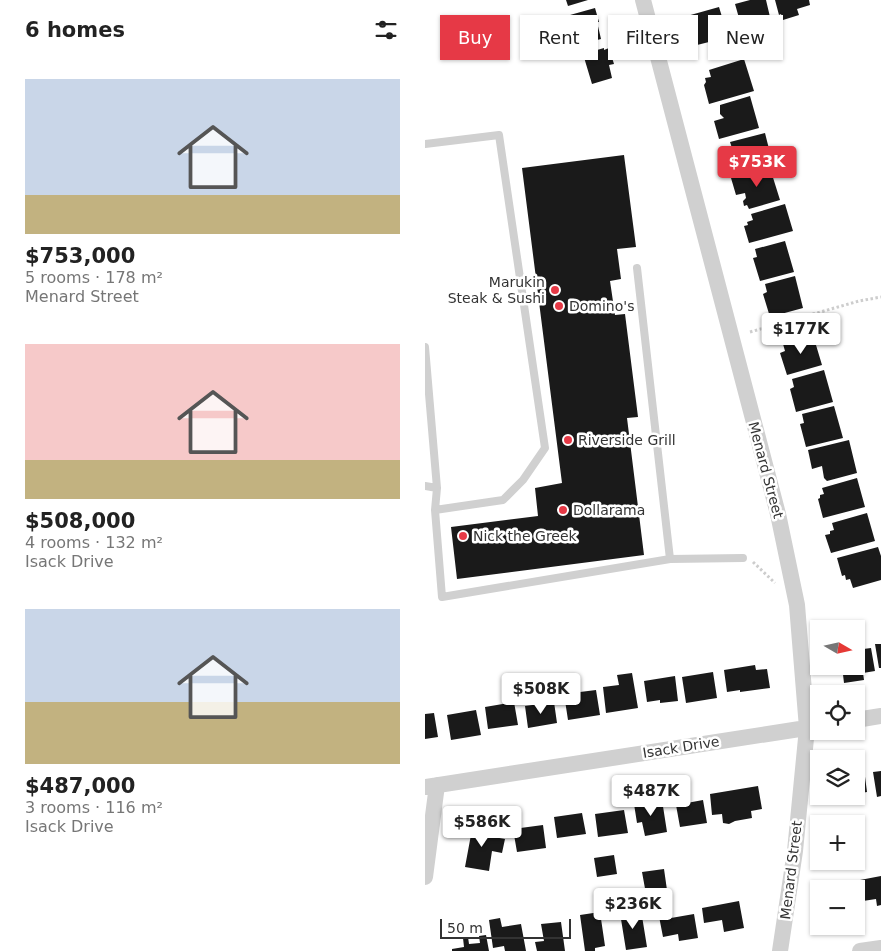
<!DOCTYPE html>
<html lang="en">
<head>
<meta charset="utf-8">
<style>
  :root { --surface:#fff; --page:#f2f2f2; --text:#222; --muted:#767676; --accent:#e63946 }
  body { margin:0; font-family:"DejaVu Sans",sans-serif; background:var(--page); color:var(--text); height:100vh; display:flex; flex-direction:column; font-size:19px; white-space:nowrap }
  * { box-sizing:border-box; margin:0 }
  p { font-size:16px; color:var(--muted) }
  .icon { flex:none; width:28px; height:28px; fill:none; stroke:currentColor; stroke-width:2; stroke-linecap:round; stroke-linejoin:round }
  .map { position:relative; flex:1; overflow:hidden }
  .panel { display:flex; flex-direction:column; background:var(--surface); width:425px }
  .panel>* { flex:none }
  .top-card { position:absolute; left:15px; top:15px; width:365px; height:45px; display:flex; gap:10px }
  .needle { width:32px; rotate:99deg }
  .buttons { position:absolute; left:385px; top:620px; display:grid; gap:10px }
  .buttons a { display:grid; place-items:center; width:55px; height:55px; border-radius:0px; background:var(--surface); box-shadow:0 1px 4px #0004; font-size:25px }
  .scale { position:absolute; left:15px; bottom:12px; width:131px; box-sizing:border-box; padding-left:5px; border:2px solid #333; border-top:0; font-size:14px; line-height:18px; white-space:nowrap; color:#333; -webkit-text-stroke:4px #fff; paint-order:stroke }
  .price { position:absolute; translate:-50% -42px; padding:0 11px; border-radius:5px; background:#fff; color:#222; font-size:16px; line-height:32px; filter:drop-shadow(0 1px 2px #0008) }
  .price::after { content:''; position:absolute; left:50%; top:30px; width:15px; height:11px; margin-left:-8px; background:inherit; clip-path:polygon(0 0,100% 0,50% 100%) }
  .price.current { background:var(--accent); color:#fff }
  ul { padding:0; list-style:none }
  li { display:grid; align-content:center; gap:10px; height:265px; padding:0 25px }
  li span { display:grid; place-items:center; height:155px; border-radius:0px; color:#555 }
  li>.icon { margin-inline-start:auto }
  span .icon { width:90px; height:90px; fill:#fffc; stroke-width:1 }
  li b { font-size:21px }
  h2 { display:flex; justify-content:space-between; align-items:center; height:60px; padding:0 25px; font-size:21px }
  .chip { padding:0 18px; border-radius:0px; background:var(--surface); box-shadow:0 1px 4px #0004; font-size:18px; line-height:45px }
  .chip.current { background:var(--accent); color:#fff }
  main { display:flex; flex:1; min-height:0 }
  .map>svg:first-child { display:block }
</style>
</head>
<body>
<main>
<section class="panel">
<h2>6 homes<svg class="icon" aria-label="filters" viewBox="0 0 24 24"><path d="M4 7h16M4 17h16"/><circle cx="9" cy="7" r="2"/><circle cx="15" cy="17" r="2"/></svg></h2>
<ul>
<li><span style="background:linear-gradient(#c9d6e8 75%,#c2b280 0)"><svg class="icon" aria-label="home" viewBox="0 0 24 24"><path d="M3 11l9-7 9 7M6 9v11h12V9"/></svg></span><div><b>$753,000</b><p>5 rooms · 178 m²</p><p>Menard Street</p></div></li>
<li><span style="background:linear-gradient(#f6c9c9 75%,#c2b280 0)"><svg class="icon" aria-label="home" viewBox="0 0 24 24"><path d="M3 11l9-7 9 7M6 9v11h12V9"/></svg></span><div><b>$508,000</b><p>4 rooms · 132 m²</p><p>Isack Drive</p></div></li>
<li><span style="background:linear-gradient(#c9d6e8 60%,#c2b280 0)"><svg class="icon" aria-label="home" viewBox="0 0 24 24"><path d="M3 11l9-7 9 7M6 9v11h12V9"/></svg></span><div><b>$487,000</b><p>3 rooms · 116 m²</p><p>Isack Drive</p></div></li>
</ul>
</section>
<div class="map">
<svg width="456" height="951" viewBox="0 0 456 951">
  <rect width="100%" height="100%" fill="#fff"/>
  <path fill="#1a1a1a" d="M141 0H163L143 6Z
    M325 0H341L345 17 316 25 310 4Z
    M350 0H384L385 5 372 9 374 15 358 20 356 14 354 15Z
    M294 7 301 30 286 34 288 41 272 45 271 41 261 44 257 28 265 25 262 16Z
    M170 8 174 22H172L176 39 153 45 149 29 145 30 142 20 146 19 145 15Z
    M179 48V50L184 48 189 64 184 65 187 78 167 84 158 54Z
    M319 59 329 91 284 104 279 85 281 82 280 78 286 77 284 70Z
    M325 96 334 128 294 139 289 121 299 118 295 114V105Z
    M340 133 347 161 304 172 299 155 304 154 303 150 307 148 305 142Z
    M199 155 211 247 192 249 196 279 185 281 190 315 200 314 213 417 202 418 219 555 32 579 26 527 113 516 110 488 137 483 97 168Z
    M345 168 355 200 324 209 322 205 319 206 318 201 321 198 320 193 311 195 306 178Z
    M360 204 368 231 324 243 319 226 323 225 322 222 328 220 326 214Z
    M360 241 369 272 335 281 328 258 332 257 330 249Z
    M370 276 378 308 345 317 338 294 342 292 340 284Z
    M388 335 397 365 362 375 355 353 360 351 358 344Z
    M399 370 408 402 371 412 365 389 369 387 367 379Z
    M409 406 418 438 381 447 375 424 379 423 377 414Z
    M424 440 432 473 402 481 399 478 397 466 387 469 383 450Z
    M432 478 440 507 398 518 393 499 395 498V495L399 494 397 488Z
    M442 513 450 541 406 553 400 535 405 534V531L409 530 407 523Z
    M453 547 456 556V580L428 588 425 579 421 580 420 575 417 576 412 558Z
    M450 644H456V668H454Z
    M446 648 450 671 438 673 439 680 419 683 417 666H431V650Z
    M330 665 331 670 342 669 345 688 315 692V690L302 692 299 670Z
    M288 672 292 698 261 703 257 677Z
    M207 673 213 708 181 713 178 687 194 685 192 675Z
    M250 676 253 701 235 703V700L222 702 219 681Z
    M171 690 175 715 143 720 139 694Z
    M89 702 93 725 63 729 60 707Z
    M129 702 132 723 103 728 100 706Z
    M51 710 56 735 26 740 22 715Z
    M9 713 13 737 0 739V714Z
    M439 769 442 792 431 794V770Z
    M456 771V796L452 797 448 772Z
    M333 786 337 809 326 811 327 818 310 821 304 824 298 823 297 814 287 815 285 794Z
    M237 800 242 832 220 836 217 822 212 823 209 804Z
    M278 800 282 823 255 827 251 805Z
    M199 810 203 833 173 837 170 814Z
    M157 813 161 834 132 838 129 817Z
    M48 824 64 827 63 836 80 839 77 853 67 851 64 871 40 867Z
    M118 825 121 848 92 852 88 829Z
    M189 855 192 874 172 877 169 858Z
    M239 869 242 890 221 894 217 872Z
    M456 876V905L452 906 451 899 438 901 435 880Z
    M425 880 426 889H403V883Z
    M314 901 319 928 299 932 297 920 279 923 277 908Z
    M243 904 246 918 269 914 273 938 254 941 253 934 238 937 232 906Z
    M216 910 222 947 201 950 195 913Z
    M175 912 180 946 170 948V951H160L155 915Z
    M75 918 77 927 96 924 101 951H80L79 946 68 948 64 920Z
    M136 922 140 951H112L110 942 119 941 116 924Z
    M61 935 64 951H27V949L39 947 38 938 43 937 44 944 55 943 54 936Z"/>
  <g fill="none" stroke-linecap="round" stroke-linejoin="round">
    <path stroke="#cdcdcd" stroke-width="3" stroke-dasharray="2.5 2.5" stroke-linecap="butt" d="M325 332 434 301 456 297
      M328 562 350 583"/>
    <path stroke="#d0d0d0" stroke-width="8" d="M0 144 74 135 120 448 98 480 78 500 10 510
      M212 268 245 559
      M0 347 12 488 10 510 17 597 245 559 318 558
      M0 486 12 488"/>
    <path stroke="#d0d0d0" stroke-width="16" d="M218 0 353 514 372 605 382 728 370 851 355 951
      M431 720 456 716
      M0 787 394 726
      M0 877 12 785
      M435 951 456 948"/>
  </g>
  <g fill="#e63946" stroke="#fff" stroke-width="2">
    <circle cx="130" cy="290" r="5"/>
    <circle cx="134" cy="306" r="5"/>
    <circle cx="143" cy="440" r="5"/>
    <circle cx="138" cy="510" r="5"/>
    <circle cx="38" cy="536" r="5"/>
  </g>
  <g text-anchor="middle" dominant-baseline="central" stroke-width="5" stroke-linejoin="round" paint-order="stroke">
    <g font-size="14" fill="#333" stroke="#fff" text-anchor="start">
      <text x="120" y="282" text-anchor="end">Marukin<tspan x="120" dy="16">Steak &amp; Sushi</tspan></text>
      <text x="144" y="306">Domino's</text>
      <text x="153" y="440">Riverside Grill</text>
      <text x="148" y="510">Dollarama</text>
      <text x="48" y="536">Nick the Greek</text>
    </g>
    <g font-size="14" fill="#333" stroke="#fff">
      <text transform="translate(341 470) rotate(75)">Menard Street</text>
      <text transform="translate(256 747) rotate(-9)">Isack Drive</text>
      <text transform="translate(366 870) rotate(-83)">Menard Street</text>
    </g>
  </g>
</svg>
<div class="buttons">
<a><svg class="needle" viewBox="-14 -14 28 28"><path d="M0-13l5 13h-10z" fill="#e53935"/><path d="M0 13l5-13h-10z" fill="#767676"/></svg></a>
<a><svg class="icon" aria-label="locate" viewBox="0 0 24 24"><circle cx="12" cy="12" r="6"/><path d="M12 2v4M12 18v4M2 12h4M18 12h4"/></svg></a>
<a><svg class="icon" aria-label="layers" viewBox="0 0 24 24"><path d="M12 4l9 5-9 5-9-5zM3 14l9 5 9-5"/></svg></a>
<a>+</a>
<a>−</a>
</div>
<div class="scale">50 m</div>
<b class="price current" style="left:332px;top:188px">$753K</b>
<b class="price" style="left:376px;top:355px">$177K</b>
<b class="price" style="left:116px;top:715px">$508K</b>
<b class="price" style="left:226px;top:817px">$487K</b>
<b class="price" style="left:57px;top:848px">$586K</b>
<b class="price" style="left:208px;top:930px">$236K</b>
<div class="top-card">
<a class="chip current">Buy</a>
<a class="chip">Rent</a>
<a class="chip">Filters</a>
<a class="chip">New</a>
</div>
</div>
</main>
</body>
</html>
